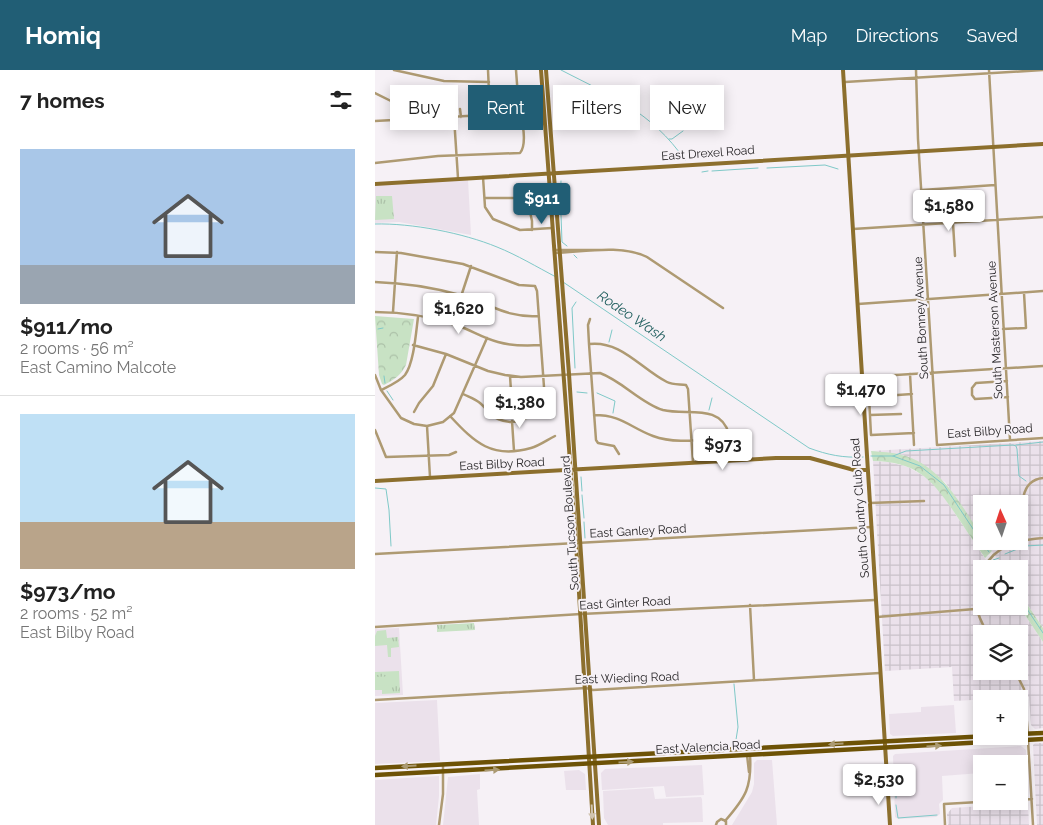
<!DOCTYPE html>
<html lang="en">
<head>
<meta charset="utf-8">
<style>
  :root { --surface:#fff; --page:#f2f2f2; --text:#222; --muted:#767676; --line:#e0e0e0; --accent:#215e75 }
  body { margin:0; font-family:Raleway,sans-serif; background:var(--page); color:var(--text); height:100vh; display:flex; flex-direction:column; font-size:19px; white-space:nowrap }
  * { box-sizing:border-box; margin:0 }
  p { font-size:16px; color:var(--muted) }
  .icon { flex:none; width:28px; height:28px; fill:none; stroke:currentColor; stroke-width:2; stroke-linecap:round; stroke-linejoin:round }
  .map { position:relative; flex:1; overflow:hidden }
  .panel { display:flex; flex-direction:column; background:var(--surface); width:375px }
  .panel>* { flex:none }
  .top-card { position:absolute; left:15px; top:15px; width:475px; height:45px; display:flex; gap:10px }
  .needle { width:32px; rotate:357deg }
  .buttons { position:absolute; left:598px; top:425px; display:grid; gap:10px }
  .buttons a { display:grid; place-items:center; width:55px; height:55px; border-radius:0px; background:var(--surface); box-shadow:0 2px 12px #0003; font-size:25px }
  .price { position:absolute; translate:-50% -42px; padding:0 11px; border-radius:5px; background:#fff; color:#222; font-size:16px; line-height:32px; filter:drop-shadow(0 1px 2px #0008) }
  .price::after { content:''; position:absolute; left:50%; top:30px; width:15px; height:11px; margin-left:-8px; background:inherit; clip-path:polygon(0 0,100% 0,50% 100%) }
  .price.current { background:var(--accent); color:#fff }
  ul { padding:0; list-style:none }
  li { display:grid; align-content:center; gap:10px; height:265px; padding:0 20px }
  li+li { border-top:1px solid var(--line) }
  li span { display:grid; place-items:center; height:155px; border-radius:0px; color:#555 }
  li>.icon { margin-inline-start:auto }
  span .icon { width:90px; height:90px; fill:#fffc; stroke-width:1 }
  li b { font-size:21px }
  h2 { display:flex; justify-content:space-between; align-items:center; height:60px; padding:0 20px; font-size:21px }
  .tag { padding:0 18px; border-radius:0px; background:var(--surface); box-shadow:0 2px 12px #0003; font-size:18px; line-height:45px }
  .tag.current { background:var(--accent); color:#fff }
  header { display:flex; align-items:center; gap:30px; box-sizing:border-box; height:70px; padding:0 25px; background:var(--accent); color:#fff }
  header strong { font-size:24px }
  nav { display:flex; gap:28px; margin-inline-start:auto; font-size:18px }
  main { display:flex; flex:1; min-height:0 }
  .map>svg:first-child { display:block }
</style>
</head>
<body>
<header>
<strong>Homiq</strong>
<nav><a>Map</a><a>Directions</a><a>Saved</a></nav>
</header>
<main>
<section class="panel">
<h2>7 homes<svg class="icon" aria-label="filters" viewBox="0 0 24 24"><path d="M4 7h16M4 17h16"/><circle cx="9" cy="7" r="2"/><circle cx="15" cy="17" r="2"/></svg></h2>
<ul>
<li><span style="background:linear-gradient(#a9c7e8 75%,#9aa5b1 0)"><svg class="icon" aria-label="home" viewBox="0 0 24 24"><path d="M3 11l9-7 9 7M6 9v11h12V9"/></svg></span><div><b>$911/mo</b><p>2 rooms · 56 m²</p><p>East Camino Malcote</p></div></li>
<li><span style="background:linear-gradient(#bfe0f5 70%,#b9a48a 0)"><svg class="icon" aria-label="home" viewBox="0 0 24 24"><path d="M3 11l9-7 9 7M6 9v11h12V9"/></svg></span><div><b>$973/mo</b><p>2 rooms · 52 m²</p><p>East Bilby Road</p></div></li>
</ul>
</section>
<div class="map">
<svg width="668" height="755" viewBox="0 0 668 755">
  <defs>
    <pattern id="industrial-grid" width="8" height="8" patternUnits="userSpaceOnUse" patternTransform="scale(1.25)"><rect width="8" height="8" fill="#ebe1eb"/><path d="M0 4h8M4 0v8" fill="none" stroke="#c9c1c9"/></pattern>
    <pattern id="grass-tufts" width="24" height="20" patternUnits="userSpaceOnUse" patternTransform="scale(1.25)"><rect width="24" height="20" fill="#c8e2c4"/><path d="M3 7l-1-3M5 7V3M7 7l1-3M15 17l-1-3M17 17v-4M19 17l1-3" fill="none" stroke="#acc1a8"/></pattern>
    <pattern id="park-crowns" width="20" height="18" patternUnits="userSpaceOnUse" patternTransform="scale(1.25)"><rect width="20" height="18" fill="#c8e2c4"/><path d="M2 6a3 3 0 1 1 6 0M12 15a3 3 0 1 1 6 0" fill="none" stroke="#acc1a8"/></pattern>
  </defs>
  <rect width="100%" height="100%" fill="#f6f1f6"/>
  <path fill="#ebe1eb" d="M93 110 96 165 24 152 0 153V115Z
    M24 558 28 625 0 626V559Z
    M62 630 65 691 0 694V633Z
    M579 635 581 663 518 666 515 664 514 644 546 642V637Z
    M646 676 651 680V691L606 694V703L567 706 568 730 564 734 565 744 561 747 523 749 520 747 518 686 520 684Z
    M382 690H397L402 755H357L377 722 379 714V693Z
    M327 695 329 725 291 727 289 716 227 720 226 703 230 699Z
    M204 700 210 704 211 720H191L189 701Z
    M105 704V719L102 720 104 755H68L73 707Z
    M64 706V726L61 755H0V710Z
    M278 718 280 729 326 727 327 729 328 752 288 753V755H233L229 748 228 721Z"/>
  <path fill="url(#industrial-grid)" fill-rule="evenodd" d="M668 371V558L644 522V499H629L610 471H644V434H606V465L570 412 528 385 496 381Z
    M498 391 514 392 533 397 554 409 561 415 617 499H606V536H644L668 572V658L660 659 656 655 654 627 579 631 577 597 510 601ZM606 564H644V601H606Z
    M660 673H668V755H662L658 675Z
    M653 733 654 755H573L572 744 577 738Z"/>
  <path fill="url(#grass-tufts)" d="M1 126H17L19 149 0 150Z
    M99 553 100 560 62 562V555Z
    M11 560 12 568 23 567 24 577 16 578V587H13L12 575 0 576V566L2 561Z
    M24 601 25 623 7 624V620H0V602Z"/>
  <path fill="url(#park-crowns)" d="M0 246 39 249 31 295C26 305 19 310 9 315L7 314 4 305Z
    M496 381C506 382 517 382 527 385 566 395 586 435 606 465V471H610L617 481 610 488C599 472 589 457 579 442 556 408 541 392 498 391Z
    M644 522 668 558V572L644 536Z"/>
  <path fill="#c8e2c4" d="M20 606 21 615 0 616V607Z"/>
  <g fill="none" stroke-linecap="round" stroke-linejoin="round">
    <path stroke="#7fc9c8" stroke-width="1" d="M186 0C236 26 276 41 310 90
      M294 69H297L308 61
      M392 98 450 95 463 99
      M337 101 383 98
      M327 102 333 101
      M185 141 186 111
      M186 145 187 172 192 176
      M0 154C37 153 88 163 122 177 142 185 162 197 181 207
      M199 185 202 188
      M188 212 434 378C453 385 468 388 488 387
      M3 259 8 258
      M234 272 237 260
      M200 298 197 238 201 232
      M9 306 10 313
      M12 321 18 330
      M202 322 212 323
      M222 323 240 331 238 343
      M334 340 337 328
      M641 375 668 372
      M496 386H518L545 396 569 415 606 471
      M518 386 531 381 638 375 641 376 642 379 644 406 651 411
      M206 407 207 421
      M0 418 11 419 14 440 16 476
      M207 425 209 448
      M209 452 210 468
      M606 471 614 482
      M630 484 650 476 668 475
      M624 488 618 490 624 499
      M644 527 668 563
      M359 614 363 657 360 676
      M521 710V728
      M521 735 523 748 562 745"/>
    <path stroke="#ae9a72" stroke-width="2.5" d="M19 0 69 11 114 12
      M113 0 115 44
      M541 0 543 69 562 375 668 368
      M614 0 635 370
      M470 12 668 0
      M0 23 20 33 22 50
      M52 37 53 49
      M85 39 86 47
      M79 47 83 108
      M0 51 128 44 139 39
      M0 93 63 86 145 83C151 76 149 58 146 50 145 46 142 43 139 39L143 27 141 0
      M108 107 110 137 118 149 145 160 177 158
      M547 120 620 115
      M110 128H152
      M152 128 157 151V160
      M578 153 580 186
      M478 159 668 147
      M179 180H230
      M0 182 26 183 88 194 144 215 160 216
      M180 183C208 182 246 174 272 187L348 238
      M0 212C29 213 57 217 85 225 115 233 130 248 163 246
      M483 234 668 221
      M0 242C28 242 58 247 84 256 97 261 110 269 123 272 137 276 151 276 166 275
      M18 242 22 182
      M77 254 96 196
      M628 259 651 258 649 223
      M214 274 213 255 215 249
      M38 275 71 284 113 301 130 305 146 307 225 303C247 311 267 334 288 340 312 346 345 333 354 364L353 368 348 369C325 370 300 374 278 366 254 357 247 345 219 345
      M535 304 539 375
      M0 305 6 320 26 348 39 354 52 356 68 352 79 343 112 268
      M135 306 136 321
      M488 307 668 296
      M632 311 601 313 597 318V325L600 329 633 327
      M6 320C14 316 24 312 30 305 39 293 41 262 43 247
      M88 324C94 327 100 329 105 333 112 339 115 345 123 349 147 359 167 341 169 317L162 221 160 216
      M537 324 494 327 496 365 539 363
      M39 342 44 333 58 316 71 284
      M495 345 526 344
      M75 346C100 373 117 389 156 378 164 376 172 370 180 366
      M137 351 139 381
      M52 356 55 407
      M0 360 11 387
      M244 384 239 376 223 373 221 370 214 274C246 270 266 299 292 312 298 315 305 314 311 315L313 319 318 393
      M11 387 74 385 81 382
      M495 433 549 431
      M650 470C649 449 639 411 668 408
      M0 484 497 457
      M608 499C621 475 643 470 668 468
      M606 501C594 523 601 544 613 564
      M375 535 379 610
      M502 547 600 539
      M0 557 206 544 500 530
      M640 601 649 619 653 664
      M0 630 211 618 218 620 505 603
      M653 670 658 755
      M372 685 374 702
      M644 730 657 729
      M350 751C371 727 377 717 375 685
      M64 755 68 724V694
      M341 755 342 752 346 749 351 751V755
      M570 755 569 734 621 731"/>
    <path stroke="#8c6f2d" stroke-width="4" d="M166 0 201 473 218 755
      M171 0 194 304 224 755
      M468 0 515 755
      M0 114 668 74
      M0 411 401 388H435L479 400H493"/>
    <path stroke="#6d5206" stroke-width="4.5" d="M644 664 668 663
      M0 698 614 666
      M0 705 668 669"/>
  </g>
  <defs><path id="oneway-solid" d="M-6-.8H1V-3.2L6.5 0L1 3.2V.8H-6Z" transform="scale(1.25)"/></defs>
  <g fill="#ab9a72">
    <use href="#oneway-solid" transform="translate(461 674) rotate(177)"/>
    <use href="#oneway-solid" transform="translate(559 676) rotate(-3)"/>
    <use href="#oneway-solid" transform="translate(251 692) rotate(-3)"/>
    <use href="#oneway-solid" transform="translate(34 696) rotate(177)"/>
    <use href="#oneway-solid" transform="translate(117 700) rotate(-4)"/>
  </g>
  <use fill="#d1c4b0" href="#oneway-solid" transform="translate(217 742) rotate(87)"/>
  <g text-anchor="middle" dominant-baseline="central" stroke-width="4" stroke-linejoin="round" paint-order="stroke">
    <g font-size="12" fill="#211f21" stroke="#f6f1f6">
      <text transform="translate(333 83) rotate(-4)">East Drexel Road</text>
      <text transform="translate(546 248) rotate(-93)">South Bonney Avenue</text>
      <text transform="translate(620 260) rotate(-93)">South Masterson Avenue</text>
      <text transform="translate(615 361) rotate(-4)">East Bilby Road</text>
      <text transform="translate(127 394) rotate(-3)">East Bilby Road</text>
      <text transform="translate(485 438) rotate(-94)">South Country Club Road</text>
      <text transform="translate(195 453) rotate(-94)">South Tucson Boulevard</text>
      <text transform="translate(263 461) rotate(-3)">East Ganley Road</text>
      <text transform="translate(250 533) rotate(-3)">East Ginter Road</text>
      <text transform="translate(252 608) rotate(-2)">East Wieding Road</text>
      <text transform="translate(333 677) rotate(-3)">East Valencia Road</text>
    </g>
    <g font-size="14" font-style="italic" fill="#236060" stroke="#f6f1f6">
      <text transform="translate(257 246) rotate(34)">Rodeo Wash</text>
    </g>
  </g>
</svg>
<div class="buttons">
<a><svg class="needle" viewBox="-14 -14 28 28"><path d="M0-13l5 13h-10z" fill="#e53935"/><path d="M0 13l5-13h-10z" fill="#767676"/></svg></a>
<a><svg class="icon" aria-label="locate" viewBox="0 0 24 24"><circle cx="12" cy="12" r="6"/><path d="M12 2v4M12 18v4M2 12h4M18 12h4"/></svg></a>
<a><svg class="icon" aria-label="layers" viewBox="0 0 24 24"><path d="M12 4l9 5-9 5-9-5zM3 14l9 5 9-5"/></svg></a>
<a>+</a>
<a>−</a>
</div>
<b class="price current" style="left:167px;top:155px">$911</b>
<b class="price" style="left:574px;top:162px">$1,580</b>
<b class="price" style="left:84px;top:265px">$1,620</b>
<b class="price" style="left:486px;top:346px">$1,470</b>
<b class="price" style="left:145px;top:359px">$1,380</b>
<b class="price" style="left:348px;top:401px">$973</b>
<b class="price" style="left:504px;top:736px">$2,530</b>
<div class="top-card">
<a class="tag">Buy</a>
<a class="tag current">Rent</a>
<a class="tag">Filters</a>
<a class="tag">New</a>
</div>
</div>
</main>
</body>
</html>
